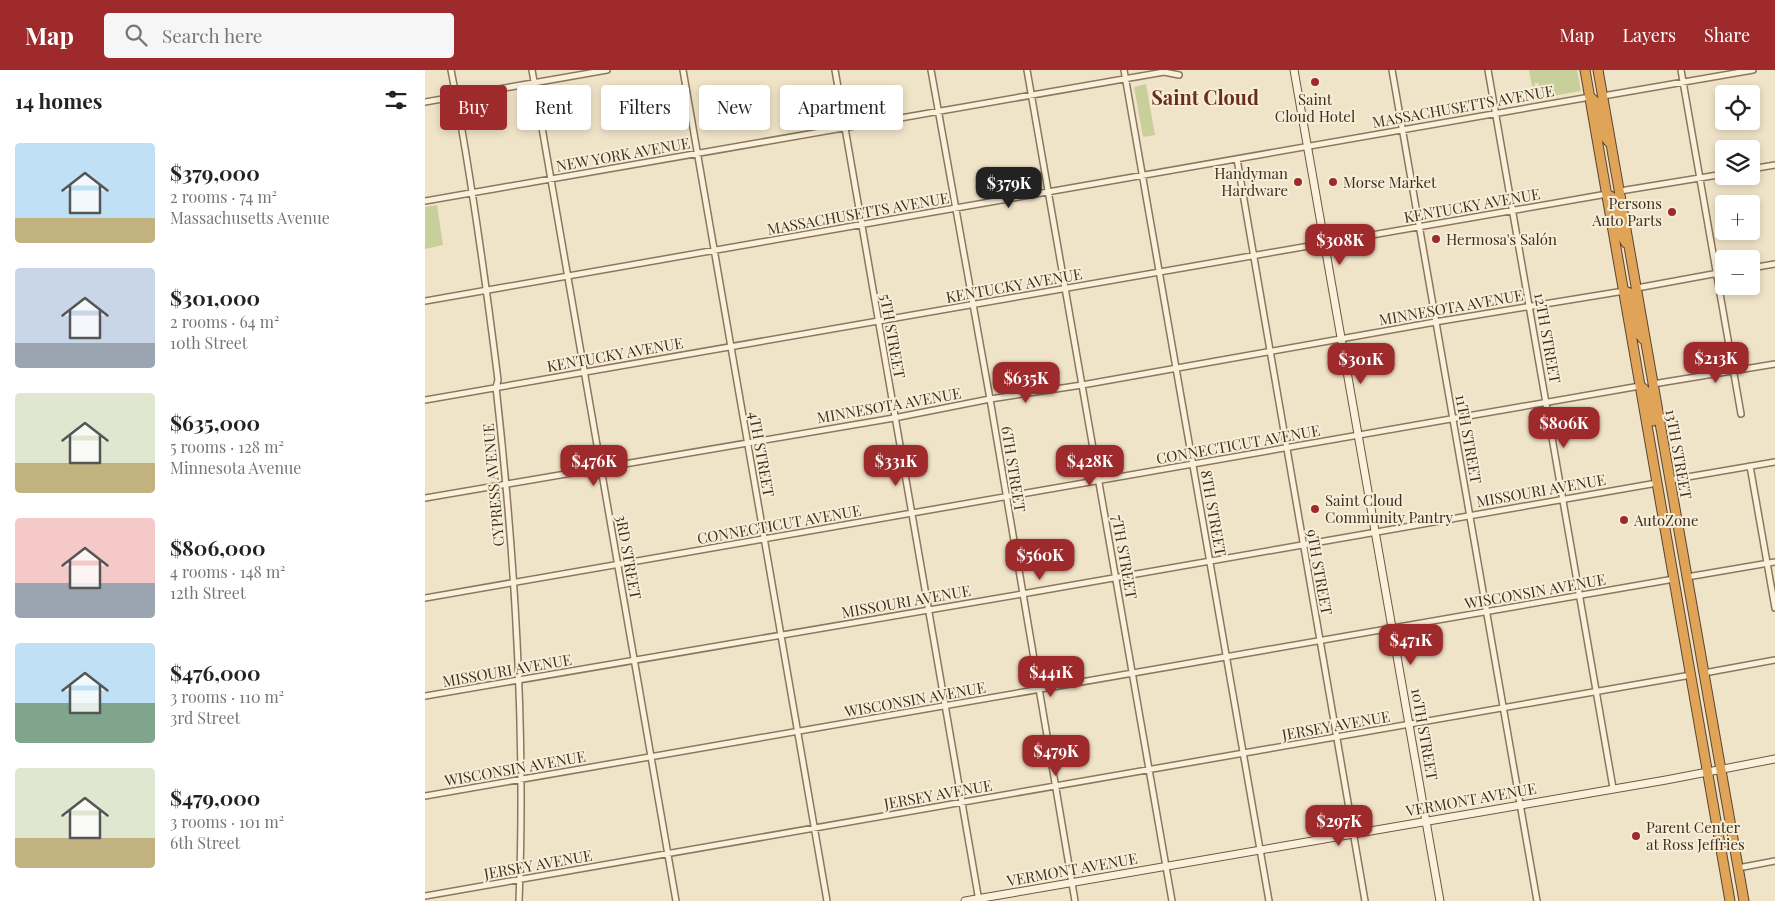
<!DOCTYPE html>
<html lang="en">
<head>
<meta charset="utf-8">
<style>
  :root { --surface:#fff; --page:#f6f6f6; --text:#222; --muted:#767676; --accent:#9e2a2b }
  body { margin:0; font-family:"Playfair Display",serif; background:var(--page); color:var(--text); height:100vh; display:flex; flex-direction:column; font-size:19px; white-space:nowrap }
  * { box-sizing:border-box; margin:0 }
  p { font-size:16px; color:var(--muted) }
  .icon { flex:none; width:28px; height:28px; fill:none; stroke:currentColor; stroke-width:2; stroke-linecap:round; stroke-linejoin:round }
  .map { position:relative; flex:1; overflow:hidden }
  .panel { display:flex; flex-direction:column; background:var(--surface); width:425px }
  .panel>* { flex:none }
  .banner { position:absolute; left:15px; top:15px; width:475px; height:45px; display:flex; gap:10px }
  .fabs { position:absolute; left:1290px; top:15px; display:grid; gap:10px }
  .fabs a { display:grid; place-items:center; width:45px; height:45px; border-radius:5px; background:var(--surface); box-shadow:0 2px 8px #0003; font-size:25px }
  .price { position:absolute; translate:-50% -42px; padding:0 11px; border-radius:10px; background:var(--accent); color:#fff; font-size:16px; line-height:32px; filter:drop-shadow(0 1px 2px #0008) }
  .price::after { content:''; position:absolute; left:50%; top:30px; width:15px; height:11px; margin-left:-8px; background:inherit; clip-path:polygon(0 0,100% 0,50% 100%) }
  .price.current { background:#222; color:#fff }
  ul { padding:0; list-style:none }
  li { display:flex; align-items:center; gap:15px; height:125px; padding:0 15px }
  li span { display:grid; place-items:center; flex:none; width:140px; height:100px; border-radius:5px; color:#555 }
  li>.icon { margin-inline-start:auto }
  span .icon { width:60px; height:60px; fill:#fffc; stroke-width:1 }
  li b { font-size:21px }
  h2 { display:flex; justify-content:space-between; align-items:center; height:60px; padding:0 15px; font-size:21px }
  .tag { padding:0 18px; border-radius:5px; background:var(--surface); box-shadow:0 2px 8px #0003; font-size:18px; line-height:45px }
  .tag.current { background:var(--accent); color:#fff }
  header { display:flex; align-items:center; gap:30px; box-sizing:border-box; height:70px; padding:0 25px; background:var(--accent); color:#fff }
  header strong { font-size:24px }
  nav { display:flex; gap:28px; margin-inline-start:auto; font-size:18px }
  .search { width:350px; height:45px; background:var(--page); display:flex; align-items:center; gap:12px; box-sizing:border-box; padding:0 18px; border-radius:5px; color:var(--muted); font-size:19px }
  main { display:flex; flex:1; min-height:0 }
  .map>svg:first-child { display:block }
</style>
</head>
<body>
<header>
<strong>Map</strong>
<div class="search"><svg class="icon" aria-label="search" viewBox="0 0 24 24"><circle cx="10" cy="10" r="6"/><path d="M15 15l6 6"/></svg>Search here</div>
<nav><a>Map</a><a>Layers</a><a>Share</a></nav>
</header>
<main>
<section class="panel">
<h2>14 homes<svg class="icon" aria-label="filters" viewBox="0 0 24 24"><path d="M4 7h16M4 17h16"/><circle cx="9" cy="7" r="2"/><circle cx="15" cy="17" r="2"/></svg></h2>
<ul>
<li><span style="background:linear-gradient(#bfe0f5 75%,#c2b280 0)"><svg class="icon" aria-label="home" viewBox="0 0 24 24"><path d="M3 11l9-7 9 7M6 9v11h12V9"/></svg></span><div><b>$379,000</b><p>2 rooms · 74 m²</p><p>Massachusetts Avenue</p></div></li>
<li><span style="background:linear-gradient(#c9d6e8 75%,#9aa5b1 0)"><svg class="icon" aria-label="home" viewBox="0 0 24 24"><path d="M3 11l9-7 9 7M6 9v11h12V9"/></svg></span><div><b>$301,000</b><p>2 rooms · 64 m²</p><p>10th Street</p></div></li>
<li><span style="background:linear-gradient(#dfe7d0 70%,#c2b280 0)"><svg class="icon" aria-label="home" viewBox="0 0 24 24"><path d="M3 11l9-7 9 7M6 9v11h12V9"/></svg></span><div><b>$635,000</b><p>5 rooms · 128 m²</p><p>Minnesota Avenue</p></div></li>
<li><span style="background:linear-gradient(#f6c9c9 65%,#9aa5b1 0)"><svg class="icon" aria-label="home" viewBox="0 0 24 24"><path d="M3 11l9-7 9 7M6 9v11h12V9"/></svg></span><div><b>$806,000</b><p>4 rooms · 148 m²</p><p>12th Street</p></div></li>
<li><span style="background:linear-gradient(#bfe0f5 60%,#7fa58c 0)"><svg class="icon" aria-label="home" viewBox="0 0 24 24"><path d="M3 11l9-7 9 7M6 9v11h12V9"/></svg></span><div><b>$476,000</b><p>3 rooms · 110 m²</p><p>3rd Street</p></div></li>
<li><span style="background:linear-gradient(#dfe7d0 70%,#c2b280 0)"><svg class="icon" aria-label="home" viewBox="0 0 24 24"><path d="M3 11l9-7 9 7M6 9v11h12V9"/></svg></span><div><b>$479,000</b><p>3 rooms · 101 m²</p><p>6th Street</p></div></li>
</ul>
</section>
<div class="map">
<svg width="1350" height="831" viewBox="0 0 1350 831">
  <rect width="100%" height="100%" fill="#f0e4c8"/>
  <path fill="#c9cf9b" d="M1104 0H1152L1156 21 1099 31 1116 25 1113 13H1110V16H1107Z
    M721 14 730 65 718 67 709 17Z
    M12 135 18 175 0 179V137Z"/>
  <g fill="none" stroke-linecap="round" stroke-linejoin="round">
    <defs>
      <path id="street" d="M26 0C46 103 60 206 73 310L71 317C90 487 101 659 94 831
        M107 0 251 831
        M258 0 402 831
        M410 0 554 831
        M506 0 565 329 650 831
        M602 0 747 831
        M699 0 844 831
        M967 0 1112 831
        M1063 0 1188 718
        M1256 0 1316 344
        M1178 26 1328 0
        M0 32 182 0
        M812 89 940 831
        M1326 99 1350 95
        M1195 121 1299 104
        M0 131 739 2 754 5
        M1326 198 1350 194
        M1212 218 1299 202
        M0 231 1165 27
        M1228 314 1350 294
        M0 330 1182 124
        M1325 396 1350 538
        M1245 410 1350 392
        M0 428 469 348 565 329 657 315 1016 251 1199 221
        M1262 507 1350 492
        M0 528 1215 316
        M1279 603 1350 590
        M0 626 597 524 1232 413
        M0 726 1249 509
        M1313 798 1350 791
        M0 826 1266 605"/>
      <path id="secondary" d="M869 0 1015 831
        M540 831 1241 710 1350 689"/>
      <path id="highway" d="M1160 0 1305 831
        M1173 0 1319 831
        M1165 27C1182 38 1169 59 1186 74
        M1182 124 1187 127 1190 131 1196 164 1201 173
        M1199 221 1205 223 1212 261 1218 269
        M1215 316C1227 323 1226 339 1228 351"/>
    </defs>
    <use href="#street" stroke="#8d765c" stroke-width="8"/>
    <use href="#secondary" stroke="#6f573f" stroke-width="9"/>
    <use href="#highway" stroke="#5b4430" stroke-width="11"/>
    <use href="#street" stroke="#faf1dc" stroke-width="5"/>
    <use href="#secondary" stroke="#faf1dc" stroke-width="7"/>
    <use href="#highway" stroke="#e0a458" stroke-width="9"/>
  </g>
  <g fill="#9e2a2b" stroke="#f7eed8" stroke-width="2">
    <circle cx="890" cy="12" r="5"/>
    <circle cx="873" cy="112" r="5"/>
    <circle cx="908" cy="112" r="5"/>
    <circle cx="1247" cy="142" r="5"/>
    <circle cx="1011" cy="169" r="5"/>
    <circle cx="890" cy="439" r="5"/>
    <circle cx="1199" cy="450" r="5"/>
    <circle cx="1211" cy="766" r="5"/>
  </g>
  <g text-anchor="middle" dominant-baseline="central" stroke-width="4" stroke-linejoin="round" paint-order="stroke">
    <g font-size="15" fill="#3d2e20" stroke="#f7eed8" text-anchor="start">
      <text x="890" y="29" text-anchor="middle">Saint<tspan x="890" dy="17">Cloud Hotel</tspan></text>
      <text x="863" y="103" text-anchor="end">Handyman<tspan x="863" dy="17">Hardware</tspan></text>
      <text x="918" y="112">Morse Market</text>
      <text x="1237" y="133" text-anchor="end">Persons<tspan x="1237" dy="17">Auto Parts</tspan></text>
      <text x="1021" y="169">Hermosa's Salón</text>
      <text x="900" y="430">Saint Cloud<tspan x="900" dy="17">Community Pantry</tspan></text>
      <text x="1209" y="450">AutoZone</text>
      <text x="1221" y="757">Parent Center<tspan x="1221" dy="17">at Ross Jeffries</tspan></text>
    </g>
    <g font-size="15" fill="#3d2e20" stroke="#f7eed8">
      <text transform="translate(1038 36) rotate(-10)">MASSACHUSETTS AVENUE</text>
      <text transform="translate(198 84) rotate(-10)">NEW YORK AVENUE</text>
      <text transform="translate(1047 135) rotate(-10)">KENTUCKY AVENUE</text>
      <text transform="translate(433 143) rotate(-10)">MASSACHUSETTS AVENUE</text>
      <text transform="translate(589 215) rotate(-10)">KENTUCKY AVENUE</text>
      <text transform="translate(1026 237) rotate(-10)">MINNESOTA AVENUE</text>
      <text transform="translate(468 266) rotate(80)">5TH STREET</text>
      <text transform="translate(1123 268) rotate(80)">12TH STREET</text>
      <text transform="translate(190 284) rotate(-10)">KENTUCKY AVENUE</text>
      <text transform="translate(464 335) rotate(-10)">MINNESOTA AVENUE</text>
      <text transform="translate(1044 369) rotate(80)">11TH STREET</text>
      <text transform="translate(813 374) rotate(-10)">CONNECTICUT AVENUE</text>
      <text transform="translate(337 384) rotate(80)">4TH STREET</text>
      <text transform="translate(1254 384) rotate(80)">13TH STREET</text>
      <text transform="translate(589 399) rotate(81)">6TH STREET</text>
      <text transform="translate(68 415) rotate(-95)">CYPRESS AVENUE</text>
      <text transform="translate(1116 420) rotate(-10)">MISSOURI AVENUE</text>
      <text transform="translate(789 443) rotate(80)">8TH STREET</text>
      <text transform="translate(354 454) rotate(-10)">CONNECTICUT AVENUE</text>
      <text transform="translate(204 487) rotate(80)">3RD STREET</text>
      <text transform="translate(700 487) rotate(80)">7TH STREET</text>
      <text transform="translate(895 502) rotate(80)">9TH STREET</text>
      <text transform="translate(1110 521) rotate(-10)">WISCONSIN AVENUE</text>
      <text transform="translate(481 531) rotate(-10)">MISSOURI AVENUE</text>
      <text transform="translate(82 600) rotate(-10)">MISSOURI AVENUE</text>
      <text transform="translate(490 629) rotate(-10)">WISCONSIN AVENUE</text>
      <text transform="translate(911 655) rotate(-10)">JERSEY AVENUE</text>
      <text transform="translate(1000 664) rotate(80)">10TH STREET</text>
      <text transform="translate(90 698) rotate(-10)">WISCONSIN AVENUE</text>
      <text transform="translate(513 724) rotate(-10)">JERSEY AVENUE</text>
      <text transform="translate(1046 729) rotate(-10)">VERMONT AVENUE</text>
      <text transform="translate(113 794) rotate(-10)">JERSEY AVENUE</text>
      <text transform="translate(647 799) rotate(-10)">VERMONT AVENUE</text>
    </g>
    <g font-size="20" font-weight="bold" fill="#6b2e1e" stroke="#f7eed8">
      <text x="780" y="26">Saint Cloud</text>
    </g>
  </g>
</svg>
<div class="fabs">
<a><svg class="icon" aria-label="locate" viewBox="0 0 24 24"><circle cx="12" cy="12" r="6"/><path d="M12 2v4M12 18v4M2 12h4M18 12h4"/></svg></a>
<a><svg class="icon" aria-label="layers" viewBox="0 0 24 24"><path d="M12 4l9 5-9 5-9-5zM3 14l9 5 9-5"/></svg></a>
<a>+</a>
<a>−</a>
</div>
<b class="price current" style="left:584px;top:139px">$379K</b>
<b class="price" style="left:915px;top:196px">$308K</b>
<b class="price" style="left:1291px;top:314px">$213K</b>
<b class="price" style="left:936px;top:315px">$301K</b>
<b class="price" style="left:601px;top:334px">$635K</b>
<b class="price" style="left:1139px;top:379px">$806K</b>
<b class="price" style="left:169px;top:417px">$476K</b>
<b class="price" style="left:471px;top:417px">$331K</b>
<b class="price" style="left:665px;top:417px">$428K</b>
<b class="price" style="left:615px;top:511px">$560K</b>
<b class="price" style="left:986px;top:596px">$471K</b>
<b class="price" style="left:626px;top:628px">$441K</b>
<b class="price" style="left:631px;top:707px">$479K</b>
<b class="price" style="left:914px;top:777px">$297K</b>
<div class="banner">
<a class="tag current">Buy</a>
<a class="tag">Rent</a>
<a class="tag">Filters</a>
<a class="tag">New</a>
<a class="tag">Apartment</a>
</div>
</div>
</main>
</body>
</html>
